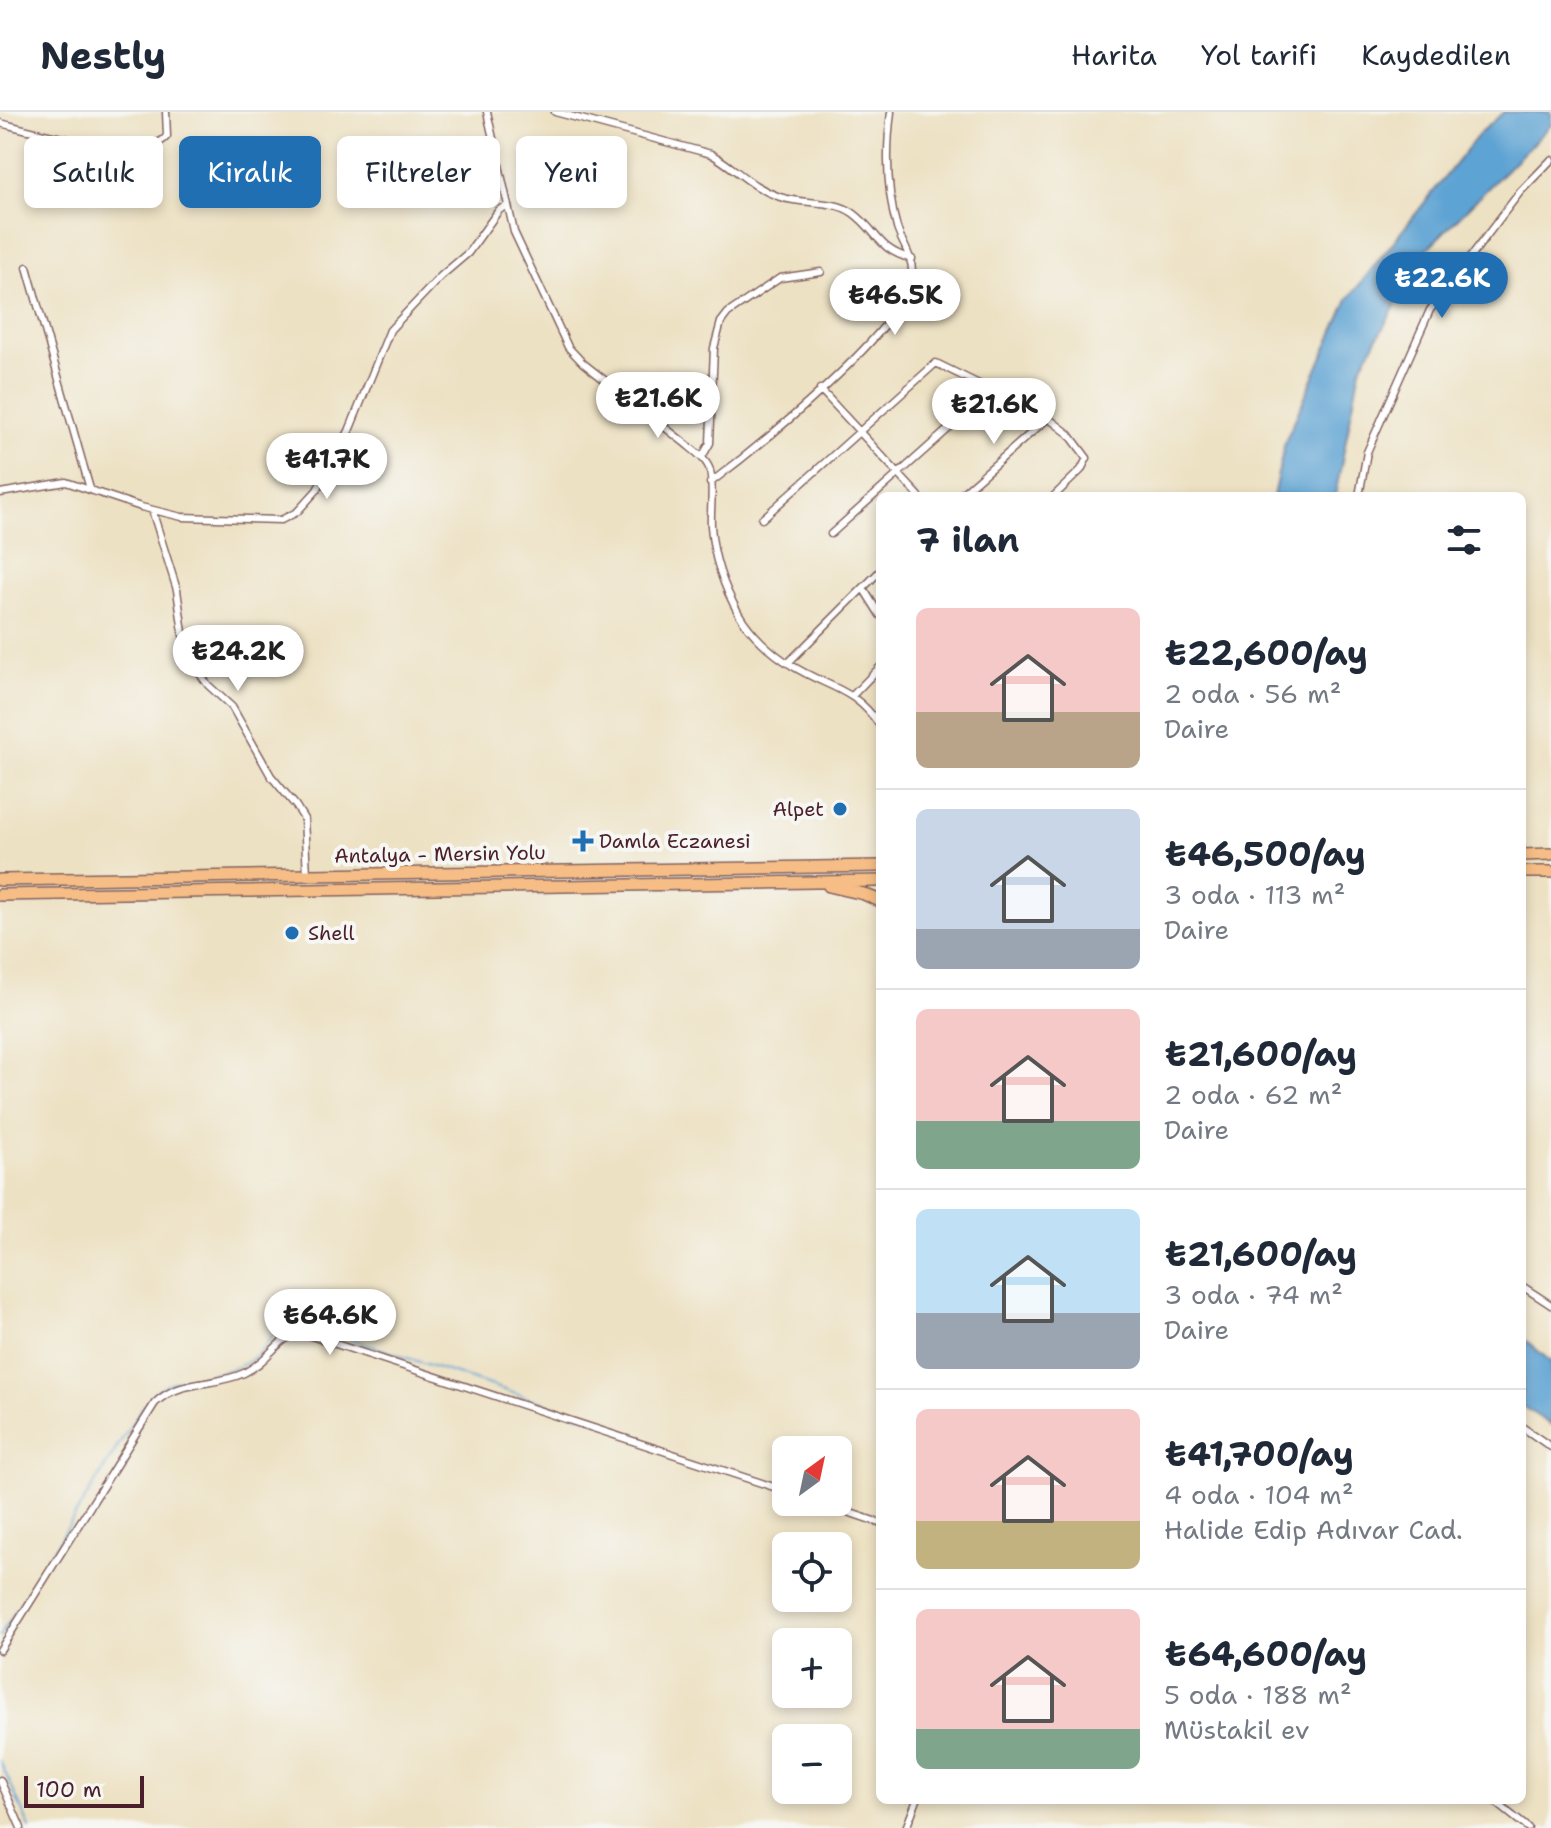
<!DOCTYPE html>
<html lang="tr">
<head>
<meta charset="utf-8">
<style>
  :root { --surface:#fff; --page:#f6f6f7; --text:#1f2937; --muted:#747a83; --line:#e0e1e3; --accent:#1f6fb2 }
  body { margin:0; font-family:"Shantell Sans",sans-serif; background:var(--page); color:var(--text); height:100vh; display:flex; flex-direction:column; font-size:30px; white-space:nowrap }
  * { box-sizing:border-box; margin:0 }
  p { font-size:26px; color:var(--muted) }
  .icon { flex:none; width:44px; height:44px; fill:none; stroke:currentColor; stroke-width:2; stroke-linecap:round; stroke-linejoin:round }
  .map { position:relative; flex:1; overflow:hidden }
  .side { position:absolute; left:876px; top:380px; width:650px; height:1312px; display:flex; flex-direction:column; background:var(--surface); border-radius:12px; box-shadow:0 4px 12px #0003 }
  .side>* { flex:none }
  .banner { position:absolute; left:24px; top:24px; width:732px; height:72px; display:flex; gap:16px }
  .needle { width:52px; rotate:33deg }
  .buttons { position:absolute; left:772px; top:1324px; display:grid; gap:16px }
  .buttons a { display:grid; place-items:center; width:80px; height:80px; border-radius:12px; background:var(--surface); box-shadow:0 4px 12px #0003; font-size:40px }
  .scale { position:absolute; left:24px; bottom:20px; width:120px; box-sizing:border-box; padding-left:8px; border:4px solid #4a1f2b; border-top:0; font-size:22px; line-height:28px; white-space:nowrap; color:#4a1f2b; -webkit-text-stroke:6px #f6f6f2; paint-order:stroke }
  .price { position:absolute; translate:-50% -68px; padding:0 18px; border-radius:28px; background:#fff; color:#222; font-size:26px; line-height:52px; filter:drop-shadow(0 2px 4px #0008) }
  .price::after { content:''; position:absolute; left:50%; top:48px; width:24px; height:18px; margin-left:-12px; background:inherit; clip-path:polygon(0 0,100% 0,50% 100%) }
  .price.current { background:var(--accent); color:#fff }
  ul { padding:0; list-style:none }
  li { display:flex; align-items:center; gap:24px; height:200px; padding:0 40px }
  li+li { border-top:2px solid var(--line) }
  li span { display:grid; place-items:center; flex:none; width:224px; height:160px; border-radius:12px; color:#555 }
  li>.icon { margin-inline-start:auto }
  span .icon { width:96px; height:96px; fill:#fffc; stroke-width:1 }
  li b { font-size:34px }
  h2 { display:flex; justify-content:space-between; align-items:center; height:96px; padding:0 40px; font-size:34px }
  .chip { padding:0 28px; border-radius:12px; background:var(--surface); box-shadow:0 4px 12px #0003; font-size:28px; line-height:72px }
  .chip.current { background:var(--accent); color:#fff }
  header { display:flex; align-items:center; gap:48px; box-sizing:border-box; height:112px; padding:0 40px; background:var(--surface); border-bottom:2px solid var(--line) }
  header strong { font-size:38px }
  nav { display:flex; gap:44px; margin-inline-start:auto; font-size:28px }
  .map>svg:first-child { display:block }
</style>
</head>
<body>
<header>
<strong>Nestly</strong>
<nav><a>Harita</a><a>Yol tarifi</a><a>Kaydedilen</a></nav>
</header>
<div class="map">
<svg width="1551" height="1716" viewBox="0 0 1551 1716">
  <rect width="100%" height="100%" fill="#f6f6f2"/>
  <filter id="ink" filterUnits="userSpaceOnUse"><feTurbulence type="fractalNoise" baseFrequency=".0125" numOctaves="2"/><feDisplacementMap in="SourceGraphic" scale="16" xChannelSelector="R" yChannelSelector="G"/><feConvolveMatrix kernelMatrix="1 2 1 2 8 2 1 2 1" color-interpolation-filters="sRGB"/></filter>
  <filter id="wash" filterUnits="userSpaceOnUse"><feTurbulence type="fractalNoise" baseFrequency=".006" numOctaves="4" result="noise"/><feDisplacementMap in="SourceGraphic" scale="32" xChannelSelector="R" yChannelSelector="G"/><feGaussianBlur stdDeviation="1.8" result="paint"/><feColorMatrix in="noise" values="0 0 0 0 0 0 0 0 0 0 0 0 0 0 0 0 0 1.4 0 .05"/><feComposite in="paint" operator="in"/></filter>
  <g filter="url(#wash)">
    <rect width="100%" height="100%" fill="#ede1c3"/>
    <path fill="#5da3d3" stroke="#54617f" stroke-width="2" d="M1504 0H1551V13L1427 137 1360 257 1335 384H1273L1285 330 1348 187 1480 21Z
      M1522 1225 1551 1250V1313L1522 1294Z"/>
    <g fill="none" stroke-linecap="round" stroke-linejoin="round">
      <path stroke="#5da3d3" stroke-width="2" d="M0 1524 138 1302C146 1291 154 1278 168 1272 176 1267 188 1267 198 1265 242 1256 260 1252 280 1209L286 1208 302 1211 616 1315
        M0 1649 30 1716"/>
    </g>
  </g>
  <g filter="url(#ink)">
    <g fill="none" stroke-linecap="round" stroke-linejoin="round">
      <defs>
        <path id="minor" d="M487 0 514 120 568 235 583 251 686 332C694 339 708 348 710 359 714 376 710 397 711 414 713 444 724 476 739 502 750 521 771 541 791 553 827 576 855 575 880 614
          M555 0 711 42C736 56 750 75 780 85 803 93 833 87 853 101 878 119 876 137 912 147
          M0 11C32 19 146 52 167 24L166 0
          M27 155 90 377
          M820 277 919 384
          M702 345 710 331 714 236 721 210 728 201 780 166 821 160
          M710 371C754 338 910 214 912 162 913 144 902 132 897 116 886 77 886 39 891 0
          M0 381 66 370 141 395 182 405 281 408 297 400 317 378 349 319 390 218 441 164 468 141 499 98 507 94
          M959 384 1048 306
          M1359 384 1367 340 1430 198 1520 80 1551 48
          M152 398 177 478 186 542 208 573 232 595 271 664 296 694 304 707 307 762
          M762 407 936 251 1048 306 1069 322 1087 346 1081 358 1054 384
          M831 422 992 278
          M863 476 880 503
          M788 551 880 459
          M853 583 880 555
          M1522 1174 1551 1193
          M1522 1315 1551 1335
          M818 1390 880 1411
          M0 1538 155 1291C180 1267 214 1275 244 1261 269 1249 275 1228 299 1220L786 1379
          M0 1668 21 1716
          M1493 1688 1528 1716
          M906 1716 917 1688"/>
        <path id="trunk" d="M1522 743 1551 742
          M1522 760H1551
          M0 768 880 754
          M829 774 864 782 880 789
          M0 783 880 769"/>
      </defs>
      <use href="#minor" stroke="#836360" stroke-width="9"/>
      <use href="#trunk" stroke="#836360" stroke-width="14"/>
      <use href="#minor" stroke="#fff" stroke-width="6"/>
      <use href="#trunk" stroke="#f6be86" stroke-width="11"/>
    </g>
  </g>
  <g fill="#1f6fb2" stroke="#f6f6f2" stroke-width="3">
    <circle cx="840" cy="697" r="8"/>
    <path d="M579 717h8v8h8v8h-8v8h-8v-8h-8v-8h8z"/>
    <circle cx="292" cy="821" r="8"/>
  </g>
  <g text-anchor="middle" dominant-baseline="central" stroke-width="8" stroke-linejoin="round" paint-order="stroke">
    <g font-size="20" fill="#4a1f2b" stroke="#f6f6f2" text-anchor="start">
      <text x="824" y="697" text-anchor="end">Alpet</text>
      <text x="599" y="729">Damla Eczanesi</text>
      <text x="308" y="821">Shell</text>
    </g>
    <g font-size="20" fill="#4a1f2b" stroke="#f6f6f2">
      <text transform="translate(440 742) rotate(-1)">Antalya - Mersin Yolu</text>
    </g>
  </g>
</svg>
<div class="buttons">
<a><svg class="needle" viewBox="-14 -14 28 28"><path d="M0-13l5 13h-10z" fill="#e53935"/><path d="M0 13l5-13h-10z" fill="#747a83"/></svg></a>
<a><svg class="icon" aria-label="locate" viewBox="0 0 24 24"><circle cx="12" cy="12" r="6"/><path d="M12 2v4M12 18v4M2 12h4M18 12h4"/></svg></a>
<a>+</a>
<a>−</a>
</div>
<div class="scale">100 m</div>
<b class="price current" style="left:1442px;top:208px">₺22.6K</b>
<b class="price" style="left:895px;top:225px">₺46.5K</b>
<b class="price" style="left:658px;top:328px">₺21.6K</b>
<b class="price" style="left:994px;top:334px">₺21.6K</b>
<b class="price" style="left:327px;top:389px">₺41.7K</b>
<b class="price" style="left:238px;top:581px">₺24.2K</b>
<b class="price" style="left:330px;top:1245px">₺64.6K</b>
<div class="banner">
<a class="chip">Satılık</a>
<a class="chip current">Kiralık</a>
<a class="chip">Filtreler</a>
<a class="chip">Yeni</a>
</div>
<section class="side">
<h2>7 ilan<svg class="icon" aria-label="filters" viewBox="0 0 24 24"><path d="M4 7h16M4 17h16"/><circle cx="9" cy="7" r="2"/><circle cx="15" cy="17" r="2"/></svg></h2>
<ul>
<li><span style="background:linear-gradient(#f6c9c9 65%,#b9a48a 0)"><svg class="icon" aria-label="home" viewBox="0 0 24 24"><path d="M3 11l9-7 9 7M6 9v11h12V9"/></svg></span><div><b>₺22,600/ay</b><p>2 oda · 56 m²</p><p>Daire</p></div></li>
<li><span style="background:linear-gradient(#c9d6e8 75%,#9aa5b1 0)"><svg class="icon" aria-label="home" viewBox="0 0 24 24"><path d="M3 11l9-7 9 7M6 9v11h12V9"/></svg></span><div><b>₺46,500/ay</b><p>3 oda · 113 m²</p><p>Daire</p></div></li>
<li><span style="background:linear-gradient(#f6c9c9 70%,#7fa58c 0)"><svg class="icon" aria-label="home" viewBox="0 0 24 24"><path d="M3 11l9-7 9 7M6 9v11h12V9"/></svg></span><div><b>₺21,600/ay</b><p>2 oda · 62 m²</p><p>Daire</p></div></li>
<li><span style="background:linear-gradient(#bfe0f5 65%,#9aa5b1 0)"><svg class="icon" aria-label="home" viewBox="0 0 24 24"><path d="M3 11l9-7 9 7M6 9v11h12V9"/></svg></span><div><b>₺21,600/ay</b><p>3 oda · 74 m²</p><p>Daire</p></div></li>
<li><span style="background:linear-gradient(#f6c9c9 70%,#c2b280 0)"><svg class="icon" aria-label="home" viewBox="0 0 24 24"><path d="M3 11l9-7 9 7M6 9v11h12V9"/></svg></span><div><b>₺41,700/ay</b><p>4 oda · 104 m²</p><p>Halide Edip Adıvar Cad.</p></div></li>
<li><span style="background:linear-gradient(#f6c9c9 75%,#7fa58c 0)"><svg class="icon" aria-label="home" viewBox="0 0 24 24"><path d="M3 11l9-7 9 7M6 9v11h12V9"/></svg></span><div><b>₺64,600/ay</b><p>5 oda · 188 m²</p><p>Müstakil ev</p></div></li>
</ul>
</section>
</div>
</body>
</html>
